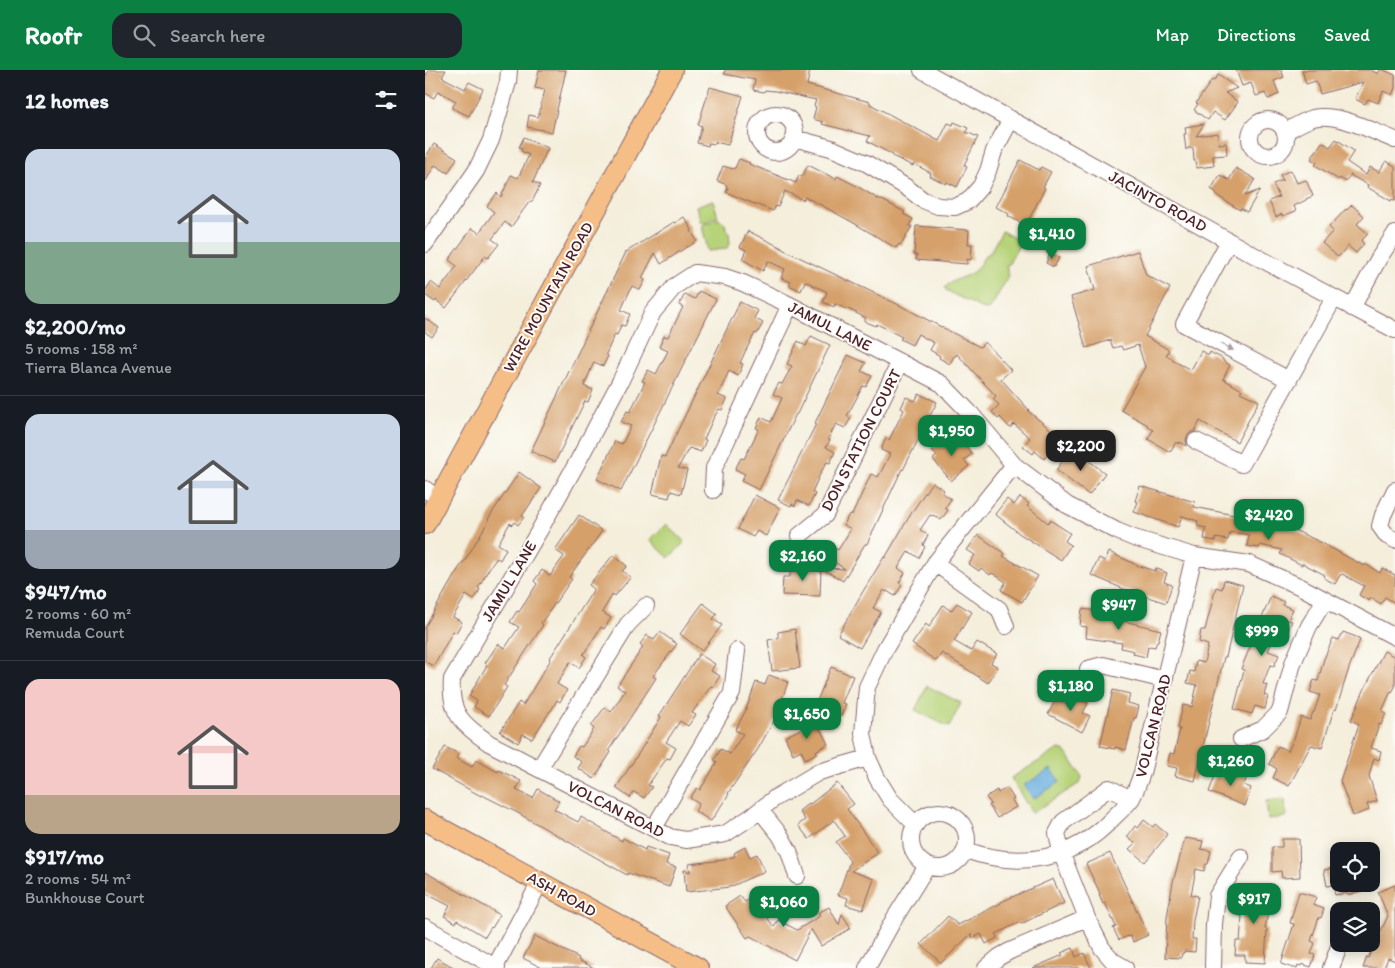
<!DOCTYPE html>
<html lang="en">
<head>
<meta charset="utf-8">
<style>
  :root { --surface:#171b24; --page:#20242c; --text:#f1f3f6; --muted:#9ea1a6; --line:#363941; --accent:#0b8043 }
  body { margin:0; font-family:Itim,sans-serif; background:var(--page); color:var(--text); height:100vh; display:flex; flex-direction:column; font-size:19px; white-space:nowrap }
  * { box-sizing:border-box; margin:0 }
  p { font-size:16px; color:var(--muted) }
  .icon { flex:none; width:28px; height:28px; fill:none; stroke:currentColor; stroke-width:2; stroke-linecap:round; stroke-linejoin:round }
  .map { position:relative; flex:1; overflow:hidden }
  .side { display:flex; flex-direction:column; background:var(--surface); width:425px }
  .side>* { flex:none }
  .fabs { position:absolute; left:905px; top:772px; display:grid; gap:10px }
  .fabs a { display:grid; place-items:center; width:50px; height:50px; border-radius:10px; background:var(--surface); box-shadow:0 2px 12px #0003; font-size:25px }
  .price { position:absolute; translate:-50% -42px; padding:0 11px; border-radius:10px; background:var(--accent); color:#fff; font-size:16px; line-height:32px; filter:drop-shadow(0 1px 2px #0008) }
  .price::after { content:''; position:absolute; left:50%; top:30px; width:15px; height:11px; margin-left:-8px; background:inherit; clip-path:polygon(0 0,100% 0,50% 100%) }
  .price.active { background:#222; color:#fff }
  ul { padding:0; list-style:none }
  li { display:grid; align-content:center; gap:10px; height:265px; padding:0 25px }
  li+li { border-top:1px solid var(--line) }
  li span { display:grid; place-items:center; height:155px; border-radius:15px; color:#555 }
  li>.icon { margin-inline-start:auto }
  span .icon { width:90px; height:90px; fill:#fffc; stroke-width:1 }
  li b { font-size:21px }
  h2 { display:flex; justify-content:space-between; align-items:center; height:60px; padding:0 25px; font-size:21px }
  header { display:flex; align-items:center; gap:30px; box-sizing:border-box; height:70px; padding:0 25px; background:var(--accent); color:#fff }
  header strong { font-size:24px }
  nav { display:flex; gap:28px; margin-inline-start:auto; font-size:18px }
  .search { width:350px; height:45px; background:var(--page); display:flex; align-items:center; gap:12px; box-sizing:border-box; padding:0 18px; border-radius:15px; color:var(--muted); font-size:19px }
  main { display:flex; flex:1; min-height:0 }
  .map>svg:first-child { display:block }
</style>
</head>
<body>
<header>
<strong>Roofr</strong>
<div class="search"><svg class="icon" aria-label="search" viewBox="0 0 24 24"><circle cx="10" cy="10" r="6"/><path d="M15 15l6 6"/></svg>Search here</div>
<nav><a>Map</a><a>Directions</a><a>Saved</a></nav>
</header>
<main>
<section class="side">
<h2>12 homes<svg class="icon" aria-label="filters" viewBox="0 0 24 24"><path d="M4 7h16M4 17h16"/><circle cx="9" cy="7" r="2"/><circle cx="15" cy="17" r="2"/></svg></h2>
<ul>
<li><span style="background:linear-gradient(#c9d6e8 60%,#7fa58c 0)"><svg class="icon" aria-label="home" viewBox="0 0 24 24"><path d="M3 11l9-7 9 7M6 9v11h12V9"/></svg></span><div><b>$2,200/mo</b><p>5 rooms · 158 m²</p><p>Tierra Blanca Avenue</p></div></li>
<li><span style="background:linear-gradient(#c9d6e8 75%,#9aa5b1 0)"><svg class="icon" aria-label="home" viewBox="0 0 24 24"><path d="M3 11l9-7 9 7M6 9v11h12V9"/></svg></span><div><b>$947/mo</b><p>2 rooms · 60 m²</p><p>Remuda Court</p></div></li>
<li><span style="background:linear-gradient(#f6c9c9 75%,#b9a48a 0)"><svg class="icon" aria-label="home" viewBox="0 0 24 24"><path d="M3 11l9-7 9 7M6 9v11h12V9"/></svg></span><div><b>$917/mo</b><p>2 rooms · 54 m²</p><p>Bunkhouse Court</p></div></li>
</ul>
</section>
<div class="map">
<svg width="970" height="898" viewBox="0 0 970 898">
  <rect width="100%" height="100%" fill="#fdfcf7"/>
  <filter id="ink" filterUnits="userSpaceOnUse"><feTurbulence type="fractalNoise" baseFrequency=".02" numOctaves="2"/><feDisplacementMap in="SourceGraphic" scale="10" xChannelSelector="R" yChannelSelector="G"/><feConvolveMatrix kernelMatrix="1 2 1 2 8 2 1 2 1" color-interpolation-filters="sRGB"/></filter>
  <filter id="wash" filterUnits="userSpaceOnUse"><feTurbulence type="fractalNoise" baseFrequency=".0096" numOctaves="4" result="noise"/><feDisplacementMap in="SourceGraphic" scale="20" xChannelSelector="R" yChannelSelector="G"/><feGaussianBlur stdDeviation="1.12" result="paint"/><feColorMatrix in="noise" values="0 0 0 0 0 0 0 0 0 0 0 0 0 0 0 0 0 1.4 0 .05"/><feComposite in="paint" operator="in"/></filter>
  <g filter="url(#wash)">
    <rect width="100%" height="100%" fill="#f4eedb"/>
    <path fill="#b7d379" stroke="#807952" d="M288 130 293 147 276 153 271 136Z
      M293 149 299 152 304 163 305 173 301 179 283 181 277 156 279 154Z
      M577 161 596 172 583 195H581L584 205 565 239 560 240 522 221 520 218C526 209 540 208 548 202 554 197 557 191 560 185L564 184Z
      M241 454 260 472 244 488 225 470Z
      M502 616 536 633 524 657 490 640Z
      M634 679 641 682 657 707 655 713 607 743 586 708Z
      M860 729 861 747 843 749 841 731Z"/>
    <path fill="#68adde" stroke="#596684" d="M626 699 635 712 608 729 599 715Z"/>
    <g id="blocks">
      <path fill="#d5a06a" d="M4 0H21L17 7 40 19 44 12 58 19 44 46 27 38 31 31 13 21 9 28 0 23V7Z
        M114 0H141L127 62 102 57 104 45 113 47 120 20 110 18Z
        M300 0H385L382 15 445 32V34L514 71 523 53 528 55 529 52 543 58 541 62 553 67 539 95 542 97 532 117 522 112 521 114 505 106 506 103 489 94 488 96 467 86 468 85 442 71 445 66 397 54 398 52 388 49 391 37 389 36 391 30 350 21 340 20 339 22 328 20 330 10 299 4Z
        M811 0H856L859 7 849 11 854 24 843 29 840 23 831 26 826 13 817 16Z
        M877 0H946L953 4 955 0H959L970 5V18L967 25 958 21 953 33 943 29 940 34 930 29 938 12 895 24 891 11 881 14Z
        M793 5 812 18 800 23 813 32 800 50 788 42 783 50 769 40 773 34 771 33 787 10 789 11Z
        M285 17 318 26 303 75 290 72V74L284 73 283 76 272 73 277 56 273 55Z
        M779 54 771 66 793 63 794 74 801 73 802 85 788 86 789 96 772 98 771 91H769L768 78H763L761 80 759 64H761L760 57Z
        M99 67 123 78 108 112 115 115 107 132 105 131 86 157 80 152 67 169 74 174 63 188 60 186 21 238 11 230 10 232 0 225V221L6 212 15 219 32 196 24 190 47 158 54 163 69 142 62 136 72 123 76 127 86 105 93 108 104 85 96 81 97 79 94 77Z
        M911 69 929 81 922 92 941 105 945 97 954 102 961 91 970 96V131L967 129 966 131 942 117 943 115 925 105 921 112 915 108 914 110 890 95 892 93 886 89 897 72 905 77Z
        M9 74 32 88 23 103 10 95 0 112V88Z
        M314 89 325 93 324 94 371 113 374 105 377 107 383 95 411 109 412 106 432 116 453 129V128L480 142 478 144 488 149 484 156H487L476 175 474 174 471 178 427 152 396 135 380 127 378 130 360 121 353 137 351 136 348 141 322 131 301 122 303 118 301 117 302 115 292 111 298 96 308 99 309 98H310Z
        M595 90 614 100 616 97 626 102 618 117 620 118 602 153 598 151 596 153 583 146 584 144 571 137Z
        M811 98 830 109 820 126 835 120 822 142 816 138 815 140 791 125 792 123 786 119 795 105 804 110Z
        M866 100 872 113 881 110 888 126 881 129V130L869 136 871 141 857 146V144L851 147 844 131 854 127 848 114 858 110 855 105Z
        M927 135 939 146 932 154 943 164 936 171 939 174 931 183 923 176 913 187 897 173 908 161 904 157 921 139 922 140Z
        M259 147 267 160 266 161 272 171 263 177V176L236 194 230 183 217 208 220 210 215 220 207 216 196 240 205 244 200 256 196 255 192 265 190 264 181 284 183 286 178 296 169 292 159 316 168 320 163 332 160 331 155 341 130 392 106 381 201 182 249 152 250 153Z
        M491 156 544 160 543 174H547L546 190 542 189V194L491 190 492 185H489Z
        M323 161 357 178V179L472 234 555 277 560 272 586 300 576 309 604 340 603 341 636 368 619 389 610 381 608 384 598 376 605 368 589 354 585 358 575 347 573 349 567 342 574 335 568 329 571 326 532 284 531 286H529L525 294 514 288 515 286 505 280 509 273 493 264 487 275 475 269 477 267 452 254 451 256 439 251 441 248 421 238V239L410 234 409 237 398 232 402 222 380 211 376 221 364 215 366 212 356 208 360 199 343 191 338 201 317 189 321 180 315 177Z
        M713 181 721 205 745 218 720 266 744 280 741 285 748 289 747 290 766 300 776 281 784 285 785 282 798 289V291L805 295 798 309 817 320 815 322 834 331 812 372 775 351 770 361 766 362 762 366 761 371 762 376 755 372 753 374 751 372 745 382 723 369 728 360 722 356 723 355 696 340 720 297 713 275 698 280 696 276 688 278 685 270 661 278 646 227 670 220 663 196Z
        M625 183 634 188 629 197 621 193Z
        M274 221 291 229 196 421 172 409 190 371 197 374 206 356 196 352 202 341 205 342 220 312 217 311 223 300 231 304 243 281 234 277 239 266 243 267 258 237 254 235 260 224 270 229Z
        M315 232 333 241 329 248 338 253 332 264 330 263 320 282 315 293 318 294 313 306 304 301 293 325 302 329 297 340 294 339 288 349 279 369 281 370 276 382 264 378 253 398 262 400 256 424 246 421 244 428 227 424 236 386 240 387Z
        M0 248 14 258 7 267 0 262Z
        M386 266 405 275 372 344H371L334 420 316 411 320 404 310 399 316 388 319 389 334 359 331 358 336 347 346 352 357 328 348 324 354 313 357 314 367 296 362 294 373 271 381 276Z
        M423 285 441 293 436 301 447 306 441 317 438 316 422 346 426 348 420 358 411 354 403 369 405 370 401 377 410 382 405 393 402 392 396 402 387 422 390 424 384 436 372 430 370 436 367 434 366 436 353 430 391 354 390 353Z
        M494 324 512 332 478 400 477 399 442 474H440L418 511 396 498 420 499 399 485 405 475 413 480 426 459 419 455 424 444 427 445 446 404 453 407 457 400 465 384 456 380 461 368 464 370 479 340 476 338 481 327 490 331Z
        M533 365 547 384 539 390 544 396 526 411 508 389 512 386 506 378 520 367 524 372Z
        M647 378 680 403 664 425 631 400Z
        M94 402 116 418 97 446 99 447 93 455 89 452 87 455 85 453 73 474 81 479 75 490 72 488 65 497 53 518 55 519 49 530 41 525 28 547 37 552 31 563 28 561 9 596 0 592V557L29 506 38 492H39L64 450 63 449Z
        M507 412 519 420 517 423 526 429 520 438 523 440 516 450 508 445 507 446 505 445 495 460 503 465 498 475 500 477 494 488 485 482V483L483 482 473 498 480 503 474 513 477 515 470 526 462 521 461 522 459 520 448 538 456 542 435 578 413 565 437 523 459 487 460 488 487 442Z
        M715 416 770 432 769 437 819 447 820 445 852 452 895 472 939 496 940 494 955 503 957 498 970 505V533L960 527 956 534 946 528 944 531 934 525 939 516 917 504 916 505H915L910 514 899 508 900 505 877 493V495L855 484 857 480 835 475 834 478 822 476 824 465 805 462 803 470 791 468V471L779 469 781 458 772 456 773 451 757 446 753 457 709 442 713 432 710 431Z
        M330 425 355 438 341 466 332 461 328 467 313 459Z
        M595 427 604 434 602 436 623 453 625 450 645 463 640 471 646 475 636 490 595 464 570 444 582 429 589 435Z
        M154 445 177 461 144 507 147 509 116 553 118 555 79 615 82 617 64 646 49 637 52 631 44 626 62 595 60 593 73 574 80 578 94 557 85 552 92 541 94 542 112 514 109 511 117 500 125 506 139 486 130 480Z
        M553 465 580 484 578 486 613 506 597 532 576 520 581 512 567 503 565 505 556 498 554 501 544 494 550 485 542 480Z
        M684 482 714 496 730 501V498L742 503 739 512 747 515 741 533 702 520H701L666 505 674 488 680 491Z
        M188 485 202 496 197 501 206 507 190 526 188 524 177 542 186 548 179 559 176 557 158 585 161 587 154 598 145 592 132 614 142 620 135 632 132 630 126 641H125L107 669 98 664 93 673 75 662 94 632 98 635 126 589 125 588 169 519 164 515Z
        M365 497 396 498 395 526 357 525 358 507H365Z
        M799 510 818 515 801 587H799L770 711 750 706 752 698 742 696 745 683 749 684 755 659 753 658 758 635 767 637 772 615 762 613 765 601 769 602 771 591 779 593 783 575 774 572 776 560H780L791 517 797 519Z
        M846 526 859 532 857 535 868 539 863 550 867 551 862 563 853 559 852 560 843 581 854 585 849 596 845 595 838 614 842 615 839 625 843 626 840 639 830 636 827 644 809 639 819 600 816 599Z
        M278 533 292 544 288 549 297 555 277 581 255 564Z
        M532 533 547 542 529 571 546 581 552 572 572 584 566 593 573 597 563 613 517 583 511 591 487 574 501 554 504 557 518 535 526 541Z
        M657 539 695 544 694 550 736 560 733 571H732L730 577 725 576 724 578 723 577 721 587 708 584 709 581 696 578 697 573 661 568 662 557 655 556Z
        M370 559 375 598 347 601 343 570 353 568V562Z
        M235 562 252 574 228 606 231 608 184 680 186 682 169 709 153 698 157 692 148 686 154 676 157 677 169 659 166 656 180 637 186 642 200 621 192 616 218 577 215 574 222 565 229 570Z
        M918 562 934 568V570H935L924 598 911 640 909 639 897 678 886 675 864 716 848 708 852 699 844 694 853 676 863 681 870 666 876 647 885 650 888 642H889L895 625 885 622 889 610 893 611 899 589 908 568 914 570Z
        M959 581 970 587V617L967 622 966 621 957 641 961 643 956 655 954 654 946 678 956 681 954 690 949 688 944 706 952 731 942 734 944 740 928 746 915 711 934 654 926 650 940 618Z
        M274 584 290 594 286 601 295 606 288 617 286 616 267 643 271 645 263 656 255 651 241 672 251 678 245 689 242 688 223 715 227 717 219 728 209 722 205 728 191 718 212 686 236 647 234 646Z
        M406 597 428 606 417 633 421 634 416 646 408 643 405 651 387 643Z
        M344 605 363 612 350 649 333 679 303 723 304 724 286 751 270 741 274 734 265 728 272 718 275 720 287 701 292 692 289 690 296 679 305 684 318 664 310 660 320 642 331 612 340 615Z
        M688 620 705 624 703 633 714 636 711 648H709L701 680 690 677V679L675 676Z
        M642 623 663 633 658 643 665 646 657 662 623 644 631 629 638 632Z
        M391 651 403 674 391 681 392 683 380 689 376 680 368 684 360 667Z
        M20 677 34 684 31 688 47 697 51 690 73 702 74 700 96 711 91 720 108 728 113 719 134 731 129 739 153 752 156 747 197 771 198 768 220 780 221 777 244 785 241 794 251 797 244 817 203 803 202 805 91 742 57 725 56 726 7 699Z
        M800 698 822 706 819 715 826 718 820 736 784 722 790 706 796 708Z
        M412 713 429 734 422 739 453 783 426 801 449 809 438 840 421 835 423 828 413 825 425 791 411 772 420 766 409 750 384 769 373 755 380 750 374 741 384 733 385 734Z
        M582 718 589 729 587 730 591 737 572 748 564 735 566 734 561 727 572 720 573 723Z
        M719 750 728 757 730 754 742 764 740 767V768L720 792 704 779 710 773 702 767 710 756 713 758Z
        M760 768 778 771 776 779 786 781 783 794H781L779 801 771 799 766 825 773 826 768 850 767 869H771L770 882 759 881V883H757L756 888 740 887 742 847 748 812Z
        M857 769H874L875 807 857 808 856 801 847 802V777H857Z
        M320 777 325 787 332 784 340 801 305 817 261 822 259 800 265 802 264 794 299 790 310 786 309 783Z
        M685 783 723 865 708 872 706 866 704 867 703 866 694 870 688 858 691 857 680 833 678 834 674 825H675L674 821 661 794Z
        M914 797 913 814H949V818L922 825V823L910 825 908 815 902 816 899 800Z
        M0 802 75 845 67 858 66 857 60 867 32 850 31 853 19 846 25 836 0 823Z
        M628 809 639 833 596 854 595 852 571 864 572 868 561 874 556 864 548 868 546 864 516 893 496 874 523 846 533 855 576 833V832Z
        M970 815V891L963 888 959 898H938L942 887 943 888 963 846 953 822Z
        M828 816 847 819 840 859H842L840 893 820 892V885H810L811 871H815L817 846H815L817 834H815L817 823 827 824Z
        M874 822 891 827 888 835 899 839 896 848 894 847 886 871 890 873 886 884 890 885 886 897 877 894 876 896 873 895 872 898H868L856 894 869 854 865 853Z
        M315 826 320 832 327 827 349 857 353 850 372 860 395 846 393 843 404 837 414 855 417 844 426 858 396 876 386 859 370 890 325 866 322 868 300 836Z
        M110 866 154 888 153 890 169 898H117L98 888Z
        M648 878 651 887 659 883 666 898H608L638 885 636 883Z
        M12 888 30 898H6Z"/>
    </g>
  </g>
  <g filter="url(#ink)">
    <use href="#blocks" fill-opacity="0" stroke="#866769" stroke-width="1"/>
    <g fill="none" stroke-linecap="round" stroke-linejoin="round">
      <defs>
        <path id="minor" d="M497 0 836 189 970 260
          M332 63a19 19 0 1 1 38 0a19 19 0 1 1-38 0Z
          M825 68a18 18 0 1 1 36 0a18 18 0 1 1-36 0Z
          M860 62C869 57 878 51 888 48 912 42 947 61 970 70
          M369 68 406 78 441 93 481 117 498 130 513 136 530 137 543 131 556 116 563 101 569 81 586 49
          M804 171 759 254 864 310
          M0 174 51 101 66 70 83 12 84 0
          M927 238 954 188 970 164
          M771 371 817 394 909 228
          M589 395 642 435 692 461 709 468 769 486 824 494 876 517 970 567
          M0 419 14 429
          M288 420 289 398 365 235
          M970 420 958 445 955 456 962 466 970 470
          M374 466 400 445 475 292
          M510 493 574 539 581 556
          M663 599 678 595 740 610
          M816 669 838 659 855 642 868 593 884 556 900 530
          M443 688 394 702 350 728 326 747 300 764 261 770 245 767 64 673C38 654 24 645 27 609L114 461 153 391 195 312 228 242 250 216 270 203 300 207 318 213 365 235 517 314 546 344 589 395 510 493 460 579 442 617 438 664 443 688 452 708 465 729 490 754
          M114 699 203 554 221 536
          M335 740 355 765 364 781 372 806
          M486 770a28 28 0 1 1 56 0a28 28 0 1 1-56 0Z
          M229 758 307 623 312 581
          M540 780C595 799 648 791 688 748 694 742 702 735 707 728 711 720 714 711 717 703L769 486
          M0 857 72 898
          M70 897 115 812
          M442 898 469 849 502 796
          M561 898 574 887 585 881 662 848
          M700 898 688 891 677 878 662 848 636 782 632 763 638 752 684 718 706 729
          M788 898 789 854 792 826 816 787
          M906 898 915 874"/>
        <path id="major" d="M0 454 247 0
          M0 750 273 898"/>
      </defs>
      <use href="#minor" stroke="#866769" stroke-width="18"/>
      <use href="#major" stroke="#866769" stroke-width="22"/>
      <use href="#minor" stroke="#fff" stroke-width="16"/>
      <use href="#major" stroke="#f6be87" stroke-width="20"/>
    </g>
    <defs><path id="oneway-solid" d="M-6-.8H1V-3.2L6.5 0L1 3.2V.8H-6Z" transform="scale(1.25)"/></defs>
    <use fill="#ae9aa0" href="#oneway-solid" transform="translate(802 277) rotate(28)"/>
  </g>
  <g text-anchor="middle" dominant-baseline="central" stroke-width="4" stroke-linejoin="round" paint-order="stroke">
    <g font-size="16" fill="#4a1f2b" stroke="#fdfcf7">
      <text transform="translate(733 131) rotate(29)">JACINTO ROAD</text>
      <text transform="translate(123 227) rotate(-61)">WIRE MOUNTAIN ROAD</text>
      <text transform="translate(405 256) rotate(27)">JAMUL LANE</text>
      <text transform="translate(436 370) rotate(-63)">DON STATION COURT</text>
      <text transform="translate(84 511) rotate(-59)">JAMUL LANE</text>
      <text transform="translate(728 656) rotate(-76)">VOLCAN ROAD</text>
      <text transform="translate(191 739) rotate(27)">VOLCAN ROAD</text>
      <text transform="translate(137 824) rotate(29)">ASH ROAD</text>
    </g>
  </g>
</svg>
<div class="fabs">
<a><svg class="icon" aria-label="locate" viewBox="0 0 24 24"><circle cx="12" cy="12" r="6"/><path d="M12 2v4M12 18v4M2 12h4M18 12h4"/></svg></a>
<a><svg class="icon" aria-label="layers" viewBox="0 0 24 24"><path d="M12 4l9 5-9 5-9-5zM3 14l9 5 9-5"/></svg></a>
</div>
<b class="price" style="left:627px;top:190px">$1,410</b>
<b class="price" style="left:527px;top:387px">$1,950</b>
<b class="price active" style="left:656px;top:402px">$2,200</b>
<b class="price" style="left:844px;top:471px">$2,420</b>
<b class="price" style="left:378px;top:512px">$2,160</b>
<b class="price" style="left:694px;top:561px">$947</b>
<b class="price" style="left:837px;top:587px">$999</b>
<b class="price" style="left:646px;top:642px">$1,180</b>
<b class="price" style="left:382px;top:670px">$1,650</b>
<b class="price" style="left:806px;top:717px">$1,260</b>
<b class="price" style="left:829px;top:855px">$917</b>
<b class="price" style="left:359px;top:858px">$1,060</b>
</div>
</main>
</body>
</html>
